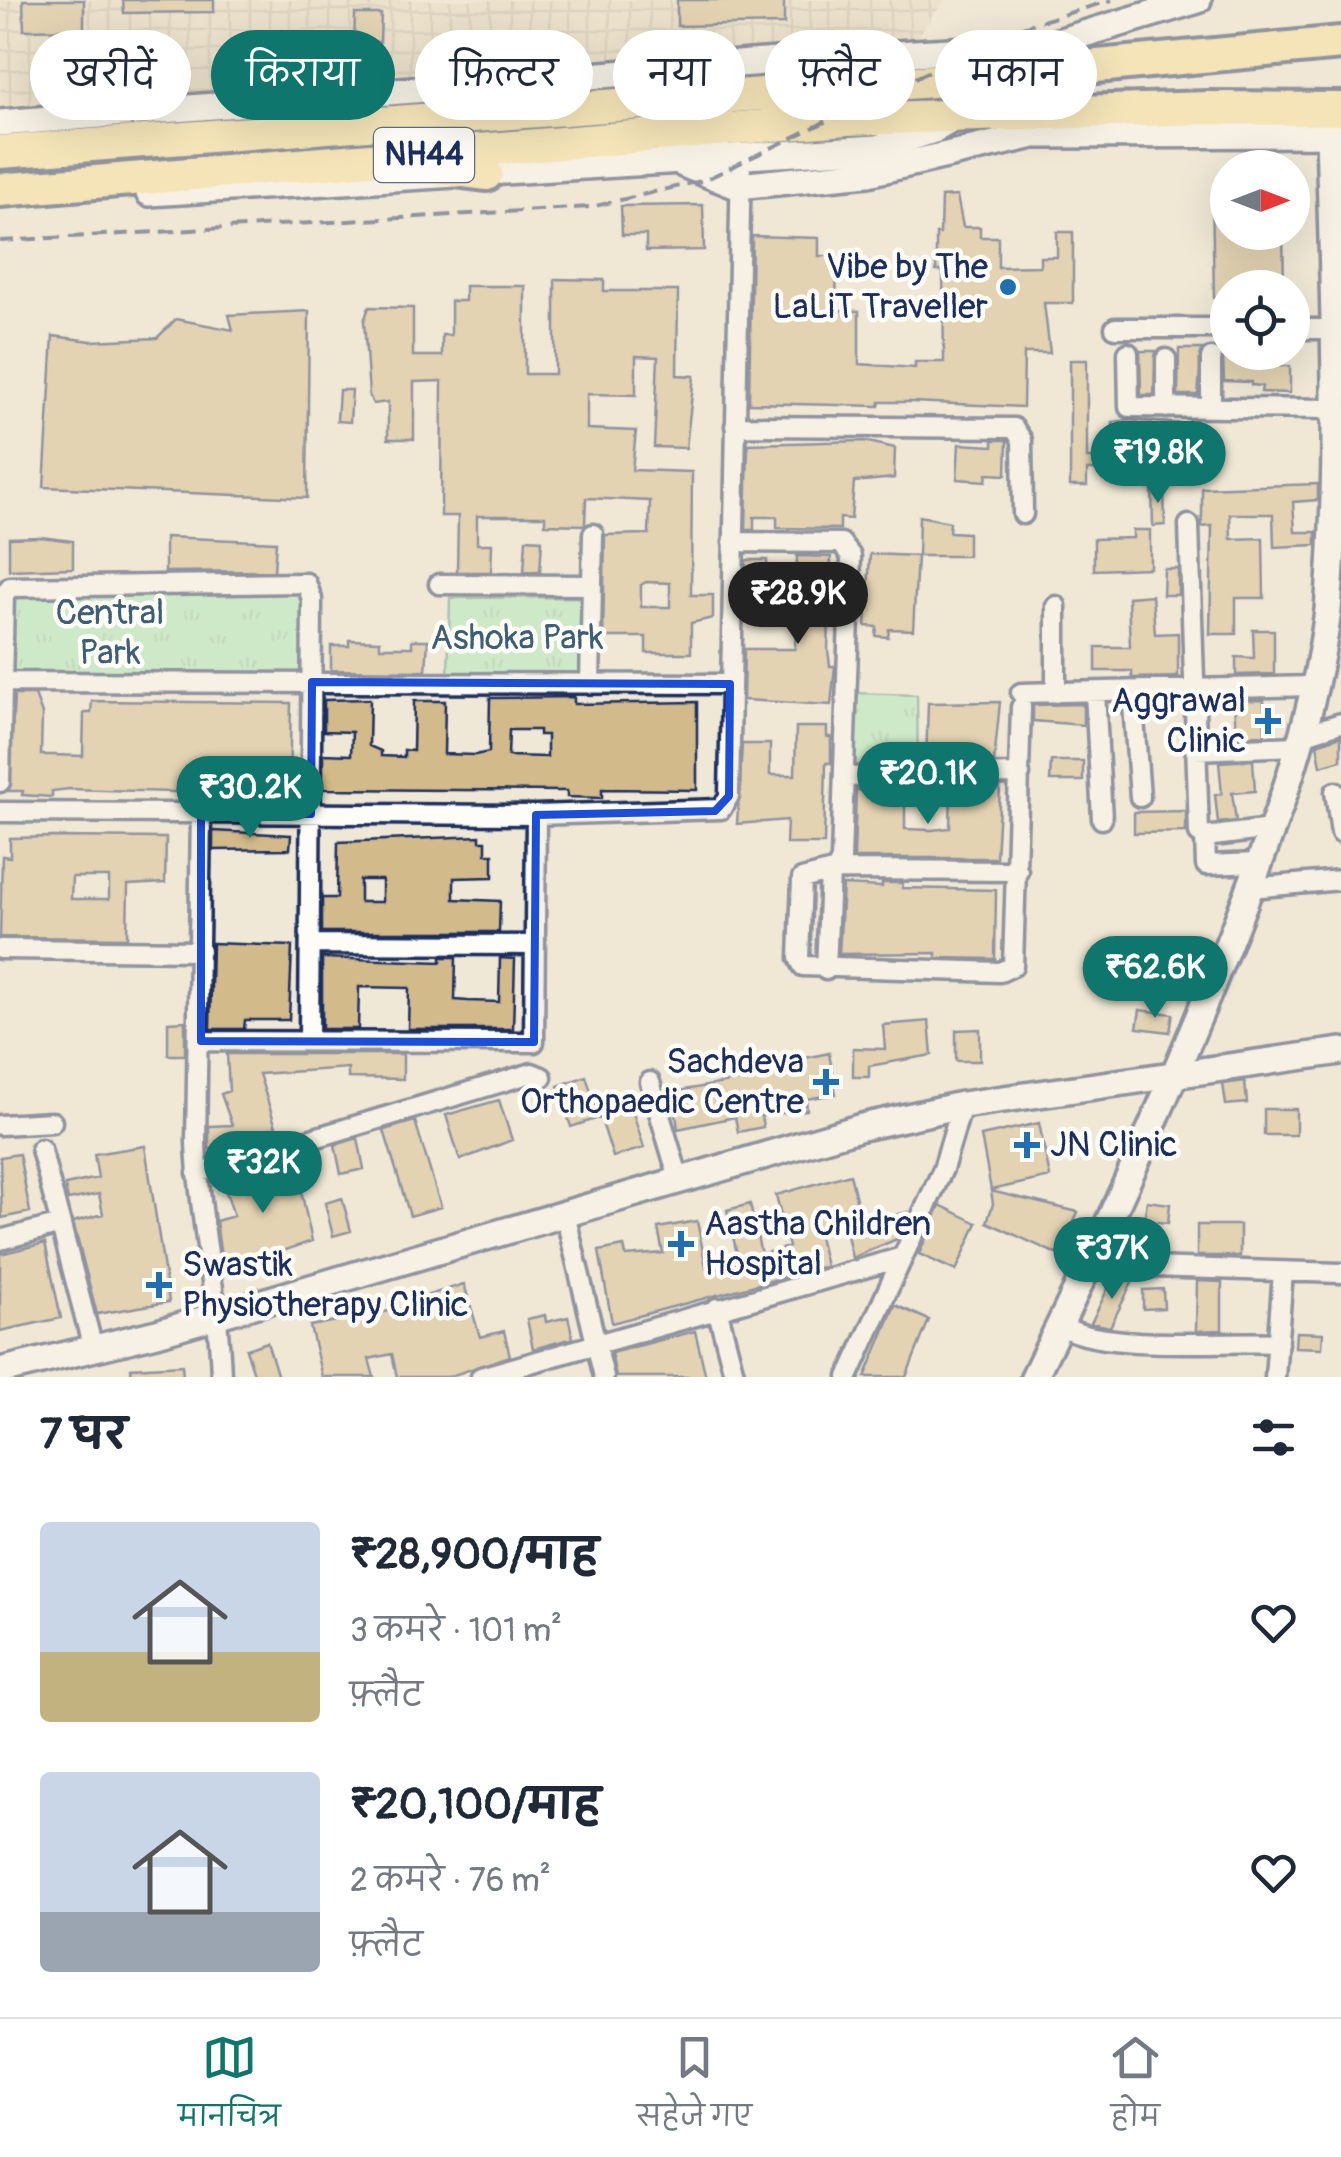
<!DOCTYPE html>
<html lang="hi">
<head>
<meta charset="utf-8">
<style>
  :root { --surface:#fff; --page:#f6f6f7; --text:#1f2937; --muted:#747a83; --line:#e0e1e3; --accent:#0f766e }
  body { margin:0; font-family:Pangolin,"Playpen Sans Deva",sans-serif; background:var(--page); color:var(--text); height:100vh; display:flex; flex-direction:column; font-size:38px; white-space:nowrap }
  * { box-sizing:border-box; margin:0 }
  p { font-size:32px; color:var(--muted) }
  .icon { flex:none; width:55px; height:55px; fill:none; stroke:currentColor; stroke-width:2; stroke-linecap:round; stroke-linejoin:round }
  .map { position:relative; height:1377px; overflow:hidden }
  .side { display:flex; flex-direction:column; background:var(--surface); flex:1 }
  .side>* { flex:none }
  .top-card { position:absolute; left:30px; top:30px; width:1282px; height:90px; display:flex; gap:20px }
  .needle { width:65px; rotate:90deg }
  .controls { position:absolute; left:1210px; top:150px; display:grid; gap:20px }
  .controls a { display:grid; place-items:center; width:100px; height:100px; border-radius:50%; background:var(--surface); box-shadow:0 10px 40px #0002; font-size:50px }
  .price { position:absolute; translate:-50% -85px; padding:0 22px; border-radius:35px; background:var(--accent); color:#fff; font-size:32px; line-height:65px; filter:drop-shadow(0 2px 5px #0008) }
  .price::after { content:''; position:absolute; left:50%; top:60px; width:30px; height:22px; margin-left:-15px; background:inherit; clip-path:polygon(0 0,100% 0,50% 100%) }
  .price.current { background:#222; color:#fff }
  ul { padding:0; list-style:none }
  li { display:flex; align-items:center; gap:30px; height:250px; padding:0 40px }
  li span { display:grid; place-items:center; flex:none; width:280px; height:200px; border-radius:10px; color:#555 }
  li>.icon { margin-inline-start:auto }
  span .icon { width:120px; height:120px; fill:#fffc; stroke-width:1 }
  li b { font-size:42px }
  h2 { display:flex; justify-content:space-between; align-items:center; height:120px; padding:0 40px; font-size:42px }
  .pill { padding:0 35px; border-radius:45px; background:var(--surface); box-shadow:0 10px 40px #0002; font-size:35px; line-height:90px }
  .pill.current { background:var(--accent); color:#fff }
  .dock { display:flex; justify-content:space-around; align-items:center; height:140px; border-top:2px solid var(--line); background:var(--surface); font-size:28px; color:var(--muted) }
  .dock a { display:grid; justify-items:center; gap:5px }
  .dock .current { color:var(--accent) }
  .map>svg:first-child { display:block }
</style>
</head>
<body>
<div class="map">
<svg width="1341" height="1377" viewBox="0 0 1341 1377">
  <defs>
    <pattern id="industrial-grid" width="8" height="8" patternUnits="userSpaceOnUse" patternTransform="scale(2.5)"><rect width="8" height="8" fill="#e7dabf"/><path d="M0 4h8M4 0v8" fill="none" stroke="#c6bba7"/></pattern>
    <pattern id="park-tufts" width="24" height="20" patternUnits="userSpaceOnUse" patternTransform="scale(2.5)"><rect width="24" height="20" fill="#a5ecb9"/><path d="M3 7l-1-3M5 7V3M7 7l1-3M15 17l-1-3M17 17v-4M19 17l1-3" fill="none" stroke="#8dcba1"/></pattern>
  </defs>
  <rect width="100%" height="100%" fill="#f0e8d6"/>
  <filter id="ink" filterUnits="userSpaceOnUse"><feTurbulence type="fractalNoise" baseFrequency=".01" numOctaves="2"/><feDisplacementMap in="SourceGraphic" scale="20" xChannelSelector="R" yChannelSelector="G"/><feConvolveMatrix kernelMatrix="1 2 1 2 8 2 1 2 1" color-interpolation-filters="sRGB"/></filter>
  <g filter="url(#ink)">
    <path fill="url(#industrial-grid)" d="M0 0H945L917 37 804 64 0 133Z"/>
    <path fill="url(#park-tufts)" stroke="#608e8c" stroke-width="2.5" d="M302 589V674L13 675 11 593Z
      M586 597V674L448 679 450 598Z
      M852 693 917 695 918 770 851 768Z"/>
    <path fill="#d3ba8a" stroke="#1b2f5e" stroke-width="2.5" fill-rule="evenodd" d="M23 0H84V29L24 30Z
      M123 0H214V12L124 13Z
      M677 0H784V24L677 26Z
      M355 14H381L380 42 354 41Z
      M1212 195H1228V232H1283L1284 288H1228V298H1214Z
      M957 196 963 227H980V237H998V267L1040 266V257H1057V232H1073V303H1044L1050 353H1024L1023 407 912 402H880L879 406 749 403 752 236 819 238V256H837L836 310 859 311V364L915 368V362H944L943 271H936V234H940L941 197Z
      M703 205 704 250 646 251V235H622L621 206Z
      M555 279 604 280V291H678L677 375 694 376 686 448 654 447 658 357 636 356V395L587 394V429L636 431 632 470 692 472 691 595H713V618L691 623V653H646V637H603L605 535 649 534 650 501 586 498 585 525 545 524V516H477V544H492L491 572H457L458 516H441L442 381 414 382V439H388V402L373 404 369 395 364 321 369 307 413 308V356H442V335H451V301H465V286H525V374H555ZM646 582 670 583V607H641V585Z
      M309 311 307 498 44 487 53 336 91 341 157 338 176 319 233 330 229 315Z
      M1179 349H1202L1198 395H1178Z
      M1140 351H1156L1154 395H1141Z
      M1223 356H1247L1246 366H1290V393L1261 392 1262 386 1251 385V382L1224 381Z
      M1070 360H1087V458H1109V470H1087V486H1070Z
      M339 390H352L350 422 337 421Z
      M1130 420 1184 424V444L1112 443 1113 422Z
      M993 440H1007L1006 475 987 474 986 481 957 479 959 444 993 446Z
      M864 441 895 448 894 478 854 482 851 519 840 518V529L777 528V517H754V530H746L748 444Z
      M1318 484V500L1293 502 1295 532H1316V545L1274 547 1273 514H1230L1231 539 1263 538 1264 598H1236V634H1210L1212 526 1202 527V488Z
      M1152 486H1164L1165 525 1153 526Z
      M919 516 950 522 949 532 968 533V556H918Z
      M1133 530H1150V568L1094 570V539L1133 538Z
      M41 537 73 541V568L9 570V538Z
      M165 537 276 542 274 571 165 572Z
      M526 539 542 540 540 572H524Z
      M870 554 917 556 913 630 889 629 888 637 876 636 877 627 866 626Z
      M797 556 831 557 828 650 830 666H835L831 705 743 700 744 649H795Z
      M746 560H767V588H774L773 619 745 618Z
      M1164 569H1178V595H1163Z
      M1152 595 1155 634 1178 633V677L1132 678V671H1096V647H1130L1128 597Z
      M1253 630H1274V674L1236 675V657L1254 658Z
      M349 640 380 641V647H412V640H428L426 671 331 670V646H349Z
      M14 695H35L42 714 41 755H52L83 756 84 713H91L92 701 291 703 289 788 208 793 69 789 52 791V797L22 795 23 791H9Z
      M574 697V704L697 702V790L602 789V798L567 797V791L323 789V754L351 755 352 732 324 731V700L370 699 369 746 381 751V756L404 757V750L413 751 414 701H445L444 754 475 755 489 752 490 698ZM509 730H539V735H547V757L508 756Z
      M1264 700 1265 735 1236 736 1234 701Z
      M1000 702 994 762 926 763 928 703Z
      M1083 704V725L1033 721V705Z
      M796 727H827V737H831V763H826L824 844H786L787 820 737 824 742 744H770V775H795Z
      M1341 736V760L1321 766 1317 744Z
      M1253 760 1255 791 1232 793 1236 821 1218 823 1215 795 1222 794 1219 762Z
      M1051 761H1083V781H1050Z
      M951 788H1000L996 858H854L856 790 905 796V829L932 830 950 828Z
      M1186 811V832L1134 833V812Z
      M213 831 291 835 290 849 213 850Z
      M480 836V841H486V854H493V877L454 878V899L500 901 499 932H322V898H337L338 842ZM360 880H382V902H360Z
      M53 837 166 838 165 883 128 885 127 938 0 937 2 856 10 857V838ZM72 877H109V899H71Z
      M882 883H903L902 888 996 890 995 959 936 958V953L839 954 843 885 882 887Z
      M212 943 292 946 289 1020H245L244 1029H210Z
      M441 957H456L455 1000 468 1001 499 1002 500 958 515 959 513 1029H408L409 988 359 987 358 1029H322V958L441 962Z
      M1140 1010 1173 1014 1170 1032 1137 1028Z
      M185 1021V1055H168V1022Z
      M929 1021 932 1055 869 1066V1077H853V1048L885 1049 883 1025Z
      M980 1029V1061H956V1030Z
      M829 1053 836 1094 806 1099 807 1110 761 1116 763 1127 738 1132 735 1117 678 1129 673 1092 774 1074 772 1065Z
      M227 1054H403V1079L348 1078V1068L259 1074 276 1127 224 1144 225 1149H209V1126L232 1125 221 1094 229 1091Z
      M586 1076 599 1118 571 1127 558 1086Z
      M1245 1081 1247 1103 1226 1105 1223 1084Z
      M499 1100 512 1140 460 1160 446 1115Z
      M630 1103 644 1148 613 1157 599 1113Z
      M1264 1109H1296V1135H1264Z
      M415 1121 441 1207 410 1216 384 1130Z
      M1039 1123 1050 1177 991 1190 981 1136Z
      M358 1138 364 1169 341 1174 335 1145Z
      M145 1146 169 1302 97 1314 73 1222 103 1214 99 1194 68 1200 65 1185 98 1178 94 1154Z
      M19 1154 30 1212 2 1218 0 1157Z
      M294 1158 312 1241 223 1272 216 1221 234 1216 223 1182Z
      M850 1174 862 1224 907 1212 897 1239 852 1258 844 1221 817 1228 826 1266 612 1323 599 1251 624 1246 626 1256 663 1253 658 1228 697 1221 707 1272 739 1263 727 1210 750 1204 761 1254 789 1247 776 1195Z
      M991 1191 1078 1212 1061 1256 987 1222 993 1204Z
      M342 1198 351 1231 333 1236 325 1203Z
      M1147 1201 1170 1204 1168 1223 1144 1221Z
      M940 1205 977 1223 956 1271 919 1254Z
      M1197 1225H1240V1256H1197Z
      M45 1243 61 1318 0 1331V1254Z
      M1113 1278 1134 1279 1110 1327 1091 1323Z
      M1197 1281 1222 1282V1330L1196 1331Z
      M464 1284 480 1337 504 1331 510 1356 448 1377H397L392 1354 369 1359 374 1377H322L310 1326 427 1304 425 1296Z
      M1163 1289 1164 1308 1143 1309V1290Z
      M895 1305 929 1320 916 1352 906 1377H865Z
      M545 1315 546 1322 568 1317 573 1338 533 1349 527 1319Z
      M695 1331 706 1377H616L611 1353Z
      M1296 1332 1323 1333 1322 1348 1295 1347Z
      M267 1342 278 1377H255L246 1349Z
      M182 1365 183 1377H132L131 1368Z"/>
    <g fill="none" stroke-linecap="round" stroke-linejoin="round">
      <defs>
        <path id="street" d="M1115 328H1228
          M1292 329H1341
          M1128 353 1129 407 1336 409
          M1211 358V408
          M1166 359V408
          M735 426 1014 428 1022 440 1023 514
          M1189 525 1199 833 1205 837 1271 829
          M733 542 841 543 851 556 841 860 836 870 802 879 799 958 803 966 1000 972 1013 966 1021 707
          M439 584 592 585
          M1056 606V693
          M1 682 730 684
          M590 683 593 534
          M1095 692 1102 819
          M1132 692 1140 797
          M1021 693 1314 686
          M1302 735 1341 723
          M1195 750 1299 746
          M844 777 1020 774
          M0 782 4 595 10 587 306 583 312 599 309 1040
          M1335 792 1341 833
          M0 812 536 815 721 809 729 796 741 156
          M201 814 196 1143C199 1221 219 1298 221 1377
          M1205 837 1206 865 1258 863
          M836 870 1018 871
          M1250 888 1341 880
          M310 944 535 945
          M0 949 200 951
          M826 970 830 872
          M201 1041 534 1042 536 815
          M650 1082 679 1179
          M0 1125 52 1122
          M41 1149 93 1348
          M197 1173 532 1073 542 1077
          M565 1214 604 1377
          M0 1240 61 1224
          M1090 1265 1341 1273
          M717 1308 735 1377
          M1060 1324C1094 1352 1228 1340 1278 1343
          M481 1377 903 1257
          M848 1377 943 1169 962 1105
          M1275 1377 1283 1272"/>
        <path id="secondary" d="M1035 55 1044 46 1198 0
          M0 123 802 59 1044 46
          M685 165 737 186 868 173 1034 135 1341 134
          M149 193 877 148 934 130 956 117
          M0 1371 157 1333 862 1127 962 1105 1341 1051
          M1034 1377C1105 1235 1170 1091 1229 942 1271 835 1314 725 1328 610 1341 453 1333 291 1329 133"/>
        <path id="highway" d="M0 152 959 79 1341 43
          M431 167 486 174
          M0 190 847 119 1208 108 1341 109"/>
      </defs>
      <use href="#street" stroke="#1b2f5e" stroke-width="25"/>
      <use href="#secondary" stroke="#1b2f5e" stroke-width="32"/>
      <use href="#highway" stroke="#1b2f5e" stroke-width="40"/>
      <use href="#street" stroke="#fdfcf7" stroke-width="18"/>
      <use href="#secondary" stroke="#fdfcf7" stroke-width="25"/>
      <use href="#highway" stroke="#f9df96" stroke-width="32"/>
      <path stroke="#1b2f5e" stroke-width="4" stroke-dasharray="15 8" stroke-linecap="butt" d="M0 241 591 207 705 180 1019 28 1112 0"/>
    </g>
  </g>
  <path d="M0 0H1341V1377H0ZM312 682 730 684 729 796 715 811 536 815 534 1042 201 1041V814H311Z" fill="#f0e8d6" fill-opacity=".55" fill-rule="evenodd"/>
  <path fill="none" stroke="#1d4ed8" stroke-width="8" stroke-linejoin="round" d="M312 682 730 684 729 796 715 811 536 815 534 1042 201 1041V814H311Z"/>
  <g fill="#1f6fb2" stroke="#fdfcf7" stroke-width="4">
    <circle cx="1008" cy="287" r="10"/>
    <path d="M1263 706h10v10h10v10h-10v10h-10v-10h-10v-10h10z"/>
    <path d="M821 1067h10v10h10v10h-10v10h-10v-10h-10v-10h10z"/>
    <path d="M1022 1130h10v10h10v10h-10v10h-10v-10h-10v-10h10z"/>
    <path d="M676 1229h10v10h10v10h-10v10h-10v-10h-10v-10h10z"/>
    <path d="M154 1270h10v10h10v10h-10v10h-10v-10h-10v-10h10z"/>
  </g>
  <g text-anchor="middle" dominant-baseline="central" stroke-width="9" stroke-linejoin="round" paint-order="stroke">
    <rect fill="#fdfcf7" stroke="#5f6c8c" stroke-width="2.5" x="374" y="128" width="100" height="54" rx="8"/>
    <g font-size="32" font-weight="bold" fill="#1b2f5e">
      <text x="424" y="155">NH44</text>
    </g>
    <g font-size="35" fill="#1b2f5e" stroke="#fdfcf7" text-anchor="end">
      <text x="988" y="267">Vibe by The<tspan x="988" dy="40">LaLiT Traveller</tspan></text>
      <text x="1246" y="701">Aggrawal<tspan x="1246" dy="40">Clinic</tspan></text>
      <text x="804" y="1062">Sachdeva<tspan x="804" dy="40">Orthopaedic Centre</tspan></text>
      <text x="1050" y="1145" text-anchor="start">JN Clinic</text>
      <text x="704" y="1224" text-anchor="start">Aastha Children<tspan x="704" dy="40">Hospital</tspan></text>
      <text x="182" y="1265" text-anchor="start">Swastik<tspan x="182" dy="40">Physiotherapy Clinic</tspan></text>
    </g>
    <g font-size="35" fill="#3e5e75" stroke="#fdfcf7">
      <text x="110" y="613">Central<tspan x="110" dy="40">Park</tspan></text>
      <text x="517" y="638">Ashoka Park</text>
    </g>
  </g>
</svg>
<div class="controls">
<a><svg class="needle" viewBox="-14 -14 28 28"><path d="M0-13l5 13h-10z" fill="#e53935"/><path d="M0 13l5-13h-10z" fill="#747a83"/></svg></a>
<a><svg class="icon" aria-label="locate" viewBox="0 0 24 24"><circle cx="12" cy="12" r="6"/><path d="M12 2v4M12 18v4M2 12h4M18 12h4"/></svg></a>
</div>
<b class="price" style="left:1158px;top:506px">₹19.8K</b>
<b class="price current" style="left:798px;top:647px">₹28.9K</b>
<b class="price" style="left:928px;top:827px">₹20.1K</b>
<b class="price" style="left:250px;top:841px">₹30.2K</b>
<b class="price" style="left:1155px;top:1021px">₹62.6K</b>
<b class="price" style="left:263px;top:1216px">₹32K</b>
<b class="price" style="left:1112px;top:1302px">₹37K</b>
<div class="top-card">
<a class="pill">खरीदें</a>
<a class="pill current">किराया</a>
<a class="pill">फ़िल्टर</a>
<a class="pill">नया</a>
<a class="pill">फ़्लैट</a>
<a class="pill">मकान</a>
</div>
</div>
<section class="side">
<h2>7 घर<svg class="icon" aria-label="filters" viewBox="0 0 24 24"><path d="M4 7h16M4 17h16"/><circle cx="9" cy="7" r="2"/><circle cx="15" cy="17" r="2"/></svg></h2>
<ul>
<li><span style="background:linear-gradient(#c9d6e8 65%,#c2b280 0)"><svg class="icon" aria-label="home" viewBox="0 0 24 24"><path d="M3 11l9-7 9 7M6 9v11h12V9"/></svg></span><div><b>₹28,900/माह</b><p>3 कमरे · 101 m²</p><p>फ़्लैट</p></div><svg class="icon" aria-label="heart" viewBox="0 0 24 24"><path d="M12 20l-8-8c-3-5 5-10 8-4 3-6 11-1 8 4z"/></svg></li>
<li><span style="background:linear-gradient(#c9d6e8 70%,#9aa5b1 0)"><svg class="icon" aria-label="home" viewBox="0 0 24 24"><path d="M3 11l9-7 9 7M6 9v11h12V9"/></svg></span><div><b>₹20,100/माह</b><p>2 कमरे · 76 m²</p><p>फ़्लैट</p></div><svg class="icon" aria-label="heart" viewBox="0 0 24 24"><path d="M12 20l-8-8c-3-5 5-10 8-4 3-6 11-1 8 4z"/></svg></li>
</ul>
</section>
<nav class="dock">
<a class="current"><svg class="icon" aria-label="map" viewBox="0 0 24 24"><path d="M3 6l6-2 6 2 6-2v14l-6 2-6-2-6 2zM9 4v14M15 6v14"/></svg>मानचित्र</a>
<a><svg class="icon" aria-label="saved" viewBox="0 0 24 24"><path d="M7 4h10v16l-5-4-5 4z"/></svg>सहेजे गए</a>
<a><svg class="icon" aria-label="home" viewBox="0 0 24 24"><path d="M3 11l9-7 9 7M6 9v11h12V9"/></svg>होम</a>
</nav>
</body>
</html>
